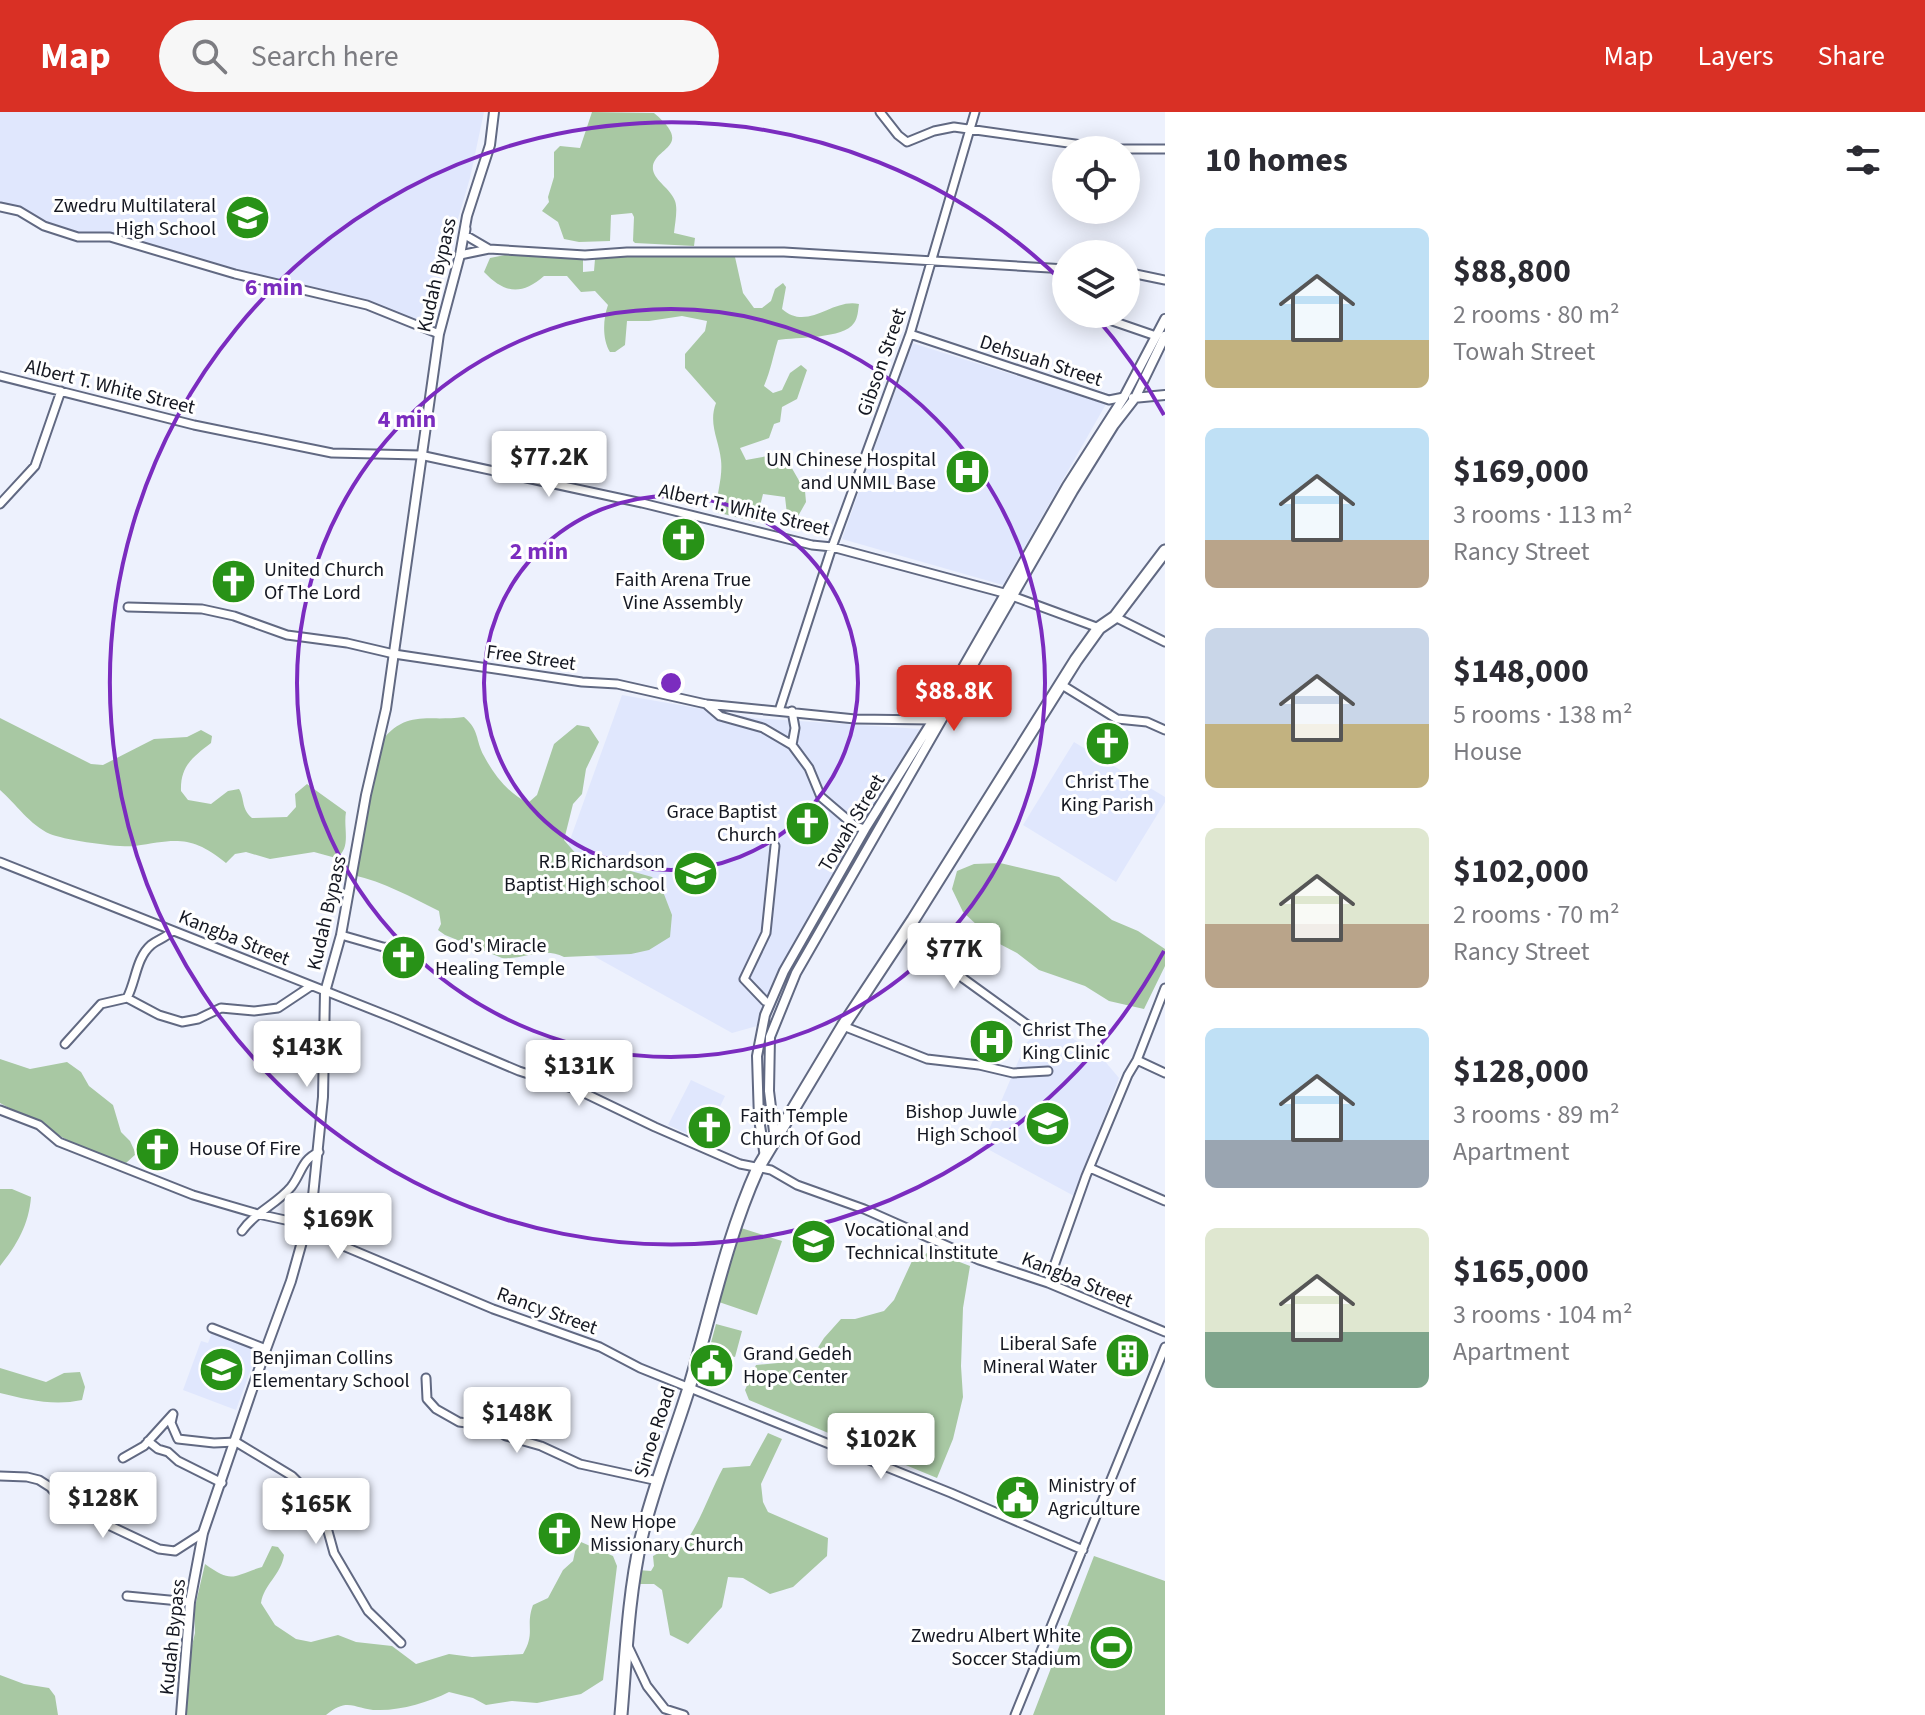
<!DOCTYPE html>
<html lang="en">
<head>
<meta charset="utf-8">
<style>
  :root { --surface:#fff; --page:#f7f7f7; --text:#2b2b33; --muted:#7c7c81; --accent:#d93025 }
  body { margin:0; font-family:"Source Sans 3",sans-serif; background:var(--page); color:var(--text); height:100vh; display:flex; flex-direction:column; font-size:30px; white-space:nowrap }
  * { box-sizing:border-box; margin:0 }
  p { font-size:26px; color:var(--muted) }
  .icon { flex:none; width:44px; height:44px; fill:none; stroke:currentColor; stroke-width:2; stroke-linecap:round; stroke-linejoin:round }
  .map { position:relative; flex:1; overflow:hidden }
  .sheet { display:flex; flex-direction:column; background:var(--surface); width:760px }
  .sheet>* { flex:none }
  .controls { position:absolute; left:1052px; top:24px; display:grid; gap:16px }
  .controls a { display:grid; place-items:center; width:88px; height:88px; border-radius:50%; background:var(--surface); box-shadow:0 4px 20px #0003; font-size:40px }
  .price { position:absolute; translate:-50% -68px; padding:0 18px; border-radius:8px; background:#fff; color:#222; font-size:26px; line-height:52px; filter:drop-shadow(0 2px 4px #0008) }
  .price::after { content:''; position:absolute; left:50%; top:48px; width:24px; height:18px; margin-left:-12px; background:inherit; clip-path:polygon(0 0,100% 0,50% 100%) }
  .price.selected { background:var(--accent); color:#fff }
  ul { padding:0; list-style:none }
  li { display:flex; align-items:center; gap:24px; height:200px; padding:0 40px }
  li span { display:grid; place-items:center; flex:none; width:224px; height:160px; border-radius:12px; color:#555 }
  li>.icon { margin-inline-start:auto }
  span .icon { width:96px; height:96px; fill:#fffc; stroke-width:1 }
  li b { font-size:34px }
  h2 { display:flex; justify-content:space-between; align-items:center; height:96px; padding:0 40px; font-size:34px }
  header { display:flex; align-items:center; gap:48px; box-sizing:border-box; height:112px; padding:0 40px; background:var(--accent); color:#fff }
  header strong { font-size:38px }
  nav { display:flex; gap:44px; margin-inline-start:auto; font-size:28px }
  .search { width:560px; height:72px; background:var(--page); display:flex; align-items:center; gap:20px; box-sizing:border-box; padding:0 28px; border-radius:44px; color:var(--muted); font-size:30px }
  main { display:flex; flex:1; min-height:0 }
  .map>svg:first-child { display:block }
</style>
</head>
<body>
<header>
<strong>Map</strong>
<div class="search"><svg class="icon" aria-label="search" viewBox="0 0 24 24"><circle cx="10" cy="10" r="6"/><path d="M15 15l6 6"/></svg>Search here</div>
<nav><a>Map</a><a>Layers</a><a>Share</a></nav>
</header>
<main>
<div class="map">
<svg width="1165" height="1603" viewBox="0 0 1165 1603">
  <rect width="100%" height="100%" fill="#edf1fd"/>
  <path fill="#e0e7fd" d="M0 0H484L470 66 439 171 434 207 429 214 424 215 373 192 334 180 246 161 169 137 103 123 75 121 0 92Z
    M912 231 1106 292 1003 473 842 427Z
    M622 583 754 606 920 617 774 867 757 914 732 921 572 832 538 817Z
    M1074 630 1165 685V690L1116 770 1023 713Z
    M1050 911 1103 947 1119 966 1074 1084 982 1034 1026 931Z
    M691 968 725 984 714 1007 700 1000 688 1022 668 1013Z
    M213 1218 259 1235 236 1298 183 1278 201 1229 208 1231Z"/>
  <path fill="#a8c8a3" d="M592 0 654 1C697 37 650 35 653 58 655 69 671 77 675 89 678 97 675 111 674 121L695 126 694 134 635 131 633 129 634 105 632 101 611 103 610 129 579 130 564 127 558 110 542 99 549 90 548 85 554 65V40L560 34 580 36Z
    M505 143 583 147V160L594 159 595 147C641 142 688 144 735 145L743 181 754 196H762L771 189 775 177 783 171 786 175 782 197C808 220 832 186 859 192 858 198 858 206 854 211 844 227 796 225 778 228 773 244 771 257 764 274L773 281 782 278 790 261 801 253 807 258 797 287 782 295 780 310 774 312 769 326 740 336 746 348 779 342 786 346 805 379 806 390 797 406 787 402 785 385 763 382 756 410 716 400C716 382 723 367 721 348 719 328 708 312 716 291L685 256V242L705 219 707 209 682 204 649 209H627L625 233 615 240H610C602 227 603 207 608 193L595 179 581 180 567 164H544C521 184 504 181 484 160L490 146Z
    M464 605C480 619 475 627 484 644 494 663 508 681 528 691L537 683 554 632 577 613 589 615 599 630 586 657 582 682 573 692 564 728 578 744 652 765 662 777 672 803 670 825 649 838 631 842 564 845C543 834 524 848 502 846L445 823 438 818 441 812 439 799C411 785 384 770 353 763L381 630C406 597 428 610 464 605Z
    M0 606 91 652 103 653 154 627 187 625 201 618 212 624 211 631C193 645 180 654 181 679L188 688 211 692 228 679 239 677C245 687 241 697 252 706L287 705 296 695 295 682 307 672 346 700C343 717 352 736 336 746L314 740 270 747 246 740 235 742 226 751C192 723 176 727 135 734 120 736 64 728 50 722 30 713 16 692 0 678Z
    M1000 751 1059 765 1112 808 1138 819 1165 837V854L1144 897 1109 889 1085 874 1039 858 1017 841 994 829 963 800 952 777 957 759 974 752Z
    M0 947 30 957 67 950 81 960 89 974 113 993 121 1020 130 1029 136 1042 126 1051 112 1048 80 1035 0 991Z
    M0 1077H12L31 1085C29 1112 17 1133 0 1154Z
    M741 1116 782 1129 757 1203 716 1189Z
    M931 1139 970 1154 963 1196 961 1254 963 1285 953 1327 937 1366 749 1288 745 1278 756 1253 778 1251 814 1242 824 1226 841 1207H855L884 1199 894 1188 912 1149Z
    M716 1212 742 1219 735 1245 709 1238Z
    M0 1256 46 1270 64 1261 80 1260 85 1275 82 1288C54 1294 28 1288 0 1281Z
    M768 1321 782 1327 761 1372 763 1390 768 1400 828 1426 827 1444 793 1475 770 1482 743 1466 728 1465 722 1495 688 1532 670 1523 662 1478 654 1472H634L637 1458 651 1459 654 1454 653 1444 666 1437 682 1435C700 1412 709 1382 723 1356L750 1354Z
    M581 1430 613 1444 617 1454 603 1568 581 1582 537 1591 512 1589 486 1593 473 1586 449 1580C429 1590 403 1598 380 1598 356 1599 349 1583 326 1603H182L185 1563 195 1521 194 1499 205 1452C233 1472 232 1464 262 1455L272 1434 278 1435 284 1443C281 1463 264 1472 261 1491L275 1513 296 1527 311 1530 338 1523 356 1530 392 1534 416 1552 449 1542 472 1545 523 1542C536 1520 525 1515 533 1493L548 1486 563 1458 573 1449 576 1435Z
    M1094 1444 1165 1469V1603H1033Z
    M0 1563 24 1572 49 1576 55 1584 58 1603H0Z"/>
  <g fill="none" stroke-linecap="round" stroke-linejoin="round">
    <defs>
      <path id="minor" d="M880 0 898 23 907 30 934 19 954 15 1111 37H1165
        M0 95 19 99 44 114 78 125H110L235 162 367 193 439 222
        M466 117 465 123 489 137
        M460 143 489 137 585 143 627 140H784L1066 157
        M1126 160 1165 168
        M1092 202 1156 224
        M910 222 1109 288 1124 285
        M0 264 194 313 332 341 420 343 642 391 812 433 832 435 1004 481 1099 516
        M0 392 35 354 61 279
        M128 495 202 497 234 504 287 523 347 531 394 542 582 570 617 572 706 592 855 607 933 608
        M1115 505 1165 530
        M1062 573 1117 607 1147 610 1165 618
        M706 592 720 604 763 616 792 633 809 656 821 685 855 714 865 717
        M779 599 832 435 910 222 975 0
        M792 599 795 616 792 633
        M0 750 396 907 519 959 578 978 655 1015 740 1052 771 1058 797 1073 864 1097 979 1148 1048 1171 1165 1220
        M913 808 916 825 964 867 1029 914
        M341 823 383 835 411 838
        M127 886 159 903 182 910 198 907 221 896 254 899 278 896 311 874
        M765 889 744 867 766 821 775 734
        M843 914 927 947 979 953 1013 961 1048 959
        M65 932 101 892 127 886C136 869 136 846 151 833 158 827 166 826 172 819
        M1137 948 1165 961
        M0 998 39 1013 59 1030 193 1083 258 1102 308 1113 336 1131 493 1197 600 1235 640 1256 951 1381 1083 1438
        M1090 1056 1165 1089
        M242 1119C255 1100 277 1092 291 1075 302 1061 301 1048 319 1040
        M1048 1171 1086 1064 1128 963 1137 948 1165 876
        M212 1216 266 1237
        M426 1266 427 1287 436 1297 459 1310 490 1314 506 1324 541 1334 580 1352 658 1369
        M148 1329 158 1337 168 1340 178 1349 222 1371
        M123 1346 144 1334 173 1302 171 1311 178 1327 214 1331 236 1330 292 1364 313 1385 326 1412 334 1441 368 1499 401 1531
        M0 1364 27 1365 39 1368 50 1375 66 1393 159 1437 175 1439 203 1421
        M127 1484 190 1490
        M628 1534 647 1574 665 1597 684 1603
        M1015 1603 1165 1235"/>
      <path id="tertiary" d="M1133 286 1165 283
        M775 1028 769 979 770 925 796 861 1073 379 1114 313 1135 286 1165 224
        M765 1045 759 1007 757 944 765 903 784 859 865 717 933 608 1067 374 1124 285 1165 207
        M181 1603 190 1490 203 1421 266 1237 291 1169 312 1094 323 985 325 880 341 823 366 683 386 597 439 222 460 143 467 104 490 33 494 0"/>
      <path id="trunk" d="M621 1603C626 1545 628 1485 641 1427 653 1376 673 1327 689 1276 711 1202 726 1127 758 1056L843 914 913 808 1076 548 1099 516 1115 505 1165 439"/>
    </defs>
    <use href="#minor" stroke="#616982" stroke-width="11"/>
    <use href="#tertiary" stroke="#616982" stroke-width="12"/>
    <use href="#trunk" stroke="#616982" stroke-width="15"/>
    <use href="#minor" stroke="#fff" stroke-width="7"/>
    <use href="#tertiary" stroke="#fff" stroke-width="8"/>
    <use href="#trunk" stroke="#fff" stroke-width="11"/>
  </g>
  <g fill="none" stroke="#7b2cbf" stroke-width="4">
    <circle cx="671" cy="571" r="187"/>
    <circle cx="671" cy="571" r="374"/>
    <path d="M1164 839A561 561 0 1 1 1064 171M1094 203A561 561 0 0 1 1164 303"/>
  </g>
  <defs>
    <symbol id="school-disc" viewBox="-11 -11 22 22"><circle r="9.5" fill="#289217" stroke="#fff"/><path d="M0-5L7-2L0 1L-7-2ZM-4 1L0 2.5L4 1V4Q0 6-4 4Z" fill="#fff"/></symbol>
    <symbol id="hospital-disc" viewBox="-11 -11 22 22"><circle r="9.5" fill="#289217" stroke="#fff"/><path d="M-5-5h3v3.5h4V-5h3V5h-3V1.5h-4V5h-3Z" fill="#fff"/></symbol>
    <symbol id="church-disc" viewBox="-11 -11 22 22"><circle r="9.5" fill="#289217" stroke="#fff"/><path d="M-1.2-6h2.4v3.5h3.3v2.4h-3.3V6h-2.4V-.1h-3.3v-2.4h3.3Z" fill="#fff"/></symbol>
    <symbol id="university-disc" viewBox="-11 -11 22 22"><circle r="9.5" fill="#289217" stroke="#fff"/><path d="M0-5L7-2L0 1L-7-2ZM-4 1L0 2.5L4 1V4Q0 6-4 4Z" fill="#fff"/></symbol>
    <symbol id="building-disc" viewBox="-11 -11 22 22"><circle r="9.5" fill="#289217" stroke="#fff"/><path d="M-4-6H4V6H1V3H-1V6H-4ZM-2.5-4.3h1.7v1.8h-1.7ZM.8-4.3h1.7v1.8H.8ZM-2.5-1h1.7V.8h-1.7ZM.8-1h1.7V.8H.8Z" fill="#fff"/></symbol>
    <symbol id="civic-disc" viewBox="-11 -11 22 22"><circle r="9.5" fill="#289217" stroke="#fff"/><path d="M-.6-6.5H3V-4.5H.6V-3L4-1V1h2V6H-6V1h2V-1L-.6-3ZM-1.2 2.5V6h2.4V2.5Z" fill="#fff"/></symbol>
    <symbol id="stadium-disc" viewBox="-11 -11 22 22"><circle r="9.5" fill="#289217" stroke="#fff"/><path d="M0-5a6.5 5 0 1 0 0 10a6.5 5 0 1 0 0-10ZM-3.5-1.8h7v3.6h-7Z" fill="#fff"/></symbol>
  </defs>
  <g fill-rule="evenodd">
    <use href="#school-disc" x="222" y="80" width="51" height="51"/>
    <use href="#hospital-disc" x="942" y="334" width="51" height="51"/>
    <use href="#church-disc" x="658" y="402" width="51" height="51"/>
    <use href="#church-disc" x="208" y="444" width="51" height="51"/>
    <use href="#church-disc" x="1082" y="606" width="51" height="51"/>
    <use href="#church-disc" x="782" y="686" width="51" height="51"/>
    <use href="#school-disc" x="670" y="736" width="51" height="51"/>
    <use href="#church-disc" x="378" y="820" width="51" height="51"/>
    <use href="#hospital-disc" x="966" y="904" width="51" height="51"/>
    <use href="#school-disc" x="1022" y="986" width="51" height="51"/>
    <use href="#church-disc" x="684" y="990" width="51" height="51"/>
    <use href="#church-disc" x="132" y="1012" width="51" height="51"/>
    <use href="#university-disc" x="788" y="1104" width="51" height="51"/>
    <use href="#building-disc" x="1102" y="1218" width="51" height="51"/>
    <use href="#civic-disc" x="686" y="1228" width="51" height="51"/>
    <use href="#school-disc" x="196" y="1232" width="51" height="51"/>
    <use href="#civic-disc" x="992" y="1360" width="51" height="51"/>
    <use href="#church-disc" x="534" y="1396" width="51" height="51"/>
    <use href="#stadium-disc" x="1086" y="1510" width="51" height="51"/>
  </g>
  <g text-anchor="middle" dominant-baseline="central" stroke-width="6" stroke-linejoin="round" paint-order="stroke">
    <g font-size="20" fill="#141721" stroke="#fff" text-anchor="start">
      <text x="216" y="94" text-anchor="end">Zwedru Multilateral<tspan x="216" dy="23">High School</tspan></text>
      <text x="936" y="348" text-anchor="end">UN Chinese Hospital<tspan x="936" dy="23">and UNMIL Base</tspan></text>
      <text x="264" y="458">United Church<tspan x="264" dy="23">Of The Lord</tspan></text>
      <text x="683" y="468" text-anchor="middle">Faith Arena True<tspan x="683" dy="23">Vine Assembly</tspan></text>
      <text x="1107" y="670" text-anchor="middle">Christ The<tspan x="1107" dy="23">King Parish</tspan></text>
      <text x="777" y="700" text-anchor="end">Grace Baptist<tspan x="777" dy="23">Church</tspan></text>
      <text x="665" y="750" text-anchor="end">R.B Richardson<tspan x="665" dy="23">Baptist High school</tspan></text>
      <text x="435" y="834">God's Miracle<tspan x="435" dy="23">Healing Temple</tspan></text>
      <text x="1022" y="918">Christ The<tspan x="1022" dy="23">King Clinic</tspan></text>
      <text x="1017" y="1000" text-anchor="end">Bishop Juwle<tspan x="1017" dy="23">High School</tspan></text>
      <text x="740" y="1004">Faith Temple<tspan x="740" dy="23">Church Of God</tspan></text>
      <text x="189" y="1037">House Of Fire</text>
      <text x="845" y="1118">Vocational and<tspan x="845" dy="23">Technical Institute</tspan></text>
      <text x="1097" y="1232" text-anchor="end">Liberal Safe<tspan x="1097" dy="23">Mineral Water</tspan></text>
      <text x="743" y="1242">Grand Gedeh<tspan x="743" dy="23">Hope Center</tspan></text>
      <text x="252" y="1246">Benjiman Collins<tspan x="252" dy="23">Elementary School</tspan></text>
      <text x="1048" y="1374">Ministry of<tspan x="1048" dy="23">Agriculture</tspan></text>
      <text x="590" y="1410">New Hope<tspan x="590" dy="23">Missionary Church</tspan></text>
      <text x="1081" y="1524" text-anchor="end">Zwedru Albert White<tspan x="1081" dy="23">Soccer Stadium</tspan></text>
    </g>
    <g font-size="20" fill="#141721" stroke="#fff">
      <text transform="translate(437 163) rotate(-77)">Kudah Bypass</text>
      <text transform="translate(1041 249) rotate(18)">Dehsuah Street</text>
      <text transform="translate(882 250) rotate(-71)">Gibson Street</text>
      <text transform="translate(110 275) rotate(14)">Albert T. White Street</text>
      <text transform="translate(744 398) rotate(13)">Albert T. White Street</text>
      <text transform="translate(531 546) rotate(8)">Free Street</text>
      <text transform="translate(852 711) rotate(-59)">Towah Street</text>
      <text transform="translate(327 801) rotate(-77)">Kudah Bypass</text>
      <text transform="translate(234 826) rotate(22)">Kangba Street</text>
      <text transform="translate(1077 1168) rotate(22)">Kangba Street</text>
      <text transform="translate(547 1199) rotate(20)">Rancy Street</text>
      <text transform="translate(655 1320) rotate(-72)">Sinoe Road</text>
      <text transform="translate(173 1525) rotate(-84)">Kudah Bypass</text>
    </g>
  </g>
  <circle cx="671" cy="571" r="12" fill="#7b2cbf" stroke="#fff" stroke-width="4"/>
  <g font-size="24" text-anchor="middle" font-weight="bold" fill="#7b2cbf" stroke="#fff" stroke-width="6" stroke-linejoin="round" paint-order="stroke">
    <text x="274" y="183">6 min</text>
    <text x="407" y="315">4 min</text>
    <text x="539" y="447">2 min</text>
  </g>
</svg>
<div class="controls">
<a><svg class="icon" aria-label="locate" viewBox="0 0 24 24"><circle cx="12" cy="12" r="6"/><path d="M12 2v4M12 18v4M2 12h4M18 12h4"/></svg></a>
<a><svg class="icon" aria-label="layers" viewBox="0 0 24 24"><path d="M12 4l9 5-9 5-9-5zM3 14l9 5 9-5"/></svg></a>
</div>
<b class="price" style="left:549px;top:387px">$77.2K</b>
<b class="price selected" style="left:954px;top:621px">$88.8K</b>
<b class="price" style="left:954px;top:879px">$77K</b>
<b class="price" style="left:307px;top:977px">$143K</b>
<b class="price" style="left:579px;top:996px">$131K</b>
<b class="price" style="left:338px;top:1149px">$169K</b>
<b class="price" style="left:517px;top:1343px">$148K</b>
<b class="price" style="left:881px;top:1369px">$102K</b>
<b class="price" style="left:103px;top:1428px">$128K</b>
<b class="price" style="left:316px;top:1434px">$165K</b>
</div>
<section class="sheet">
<h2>10 homes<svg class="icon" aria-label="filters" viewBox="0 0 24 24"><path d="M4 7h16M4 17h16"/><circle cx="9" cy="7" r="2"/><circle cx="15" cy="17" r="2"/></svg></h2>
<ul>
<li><span style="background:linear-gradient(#bfe0f5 70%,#c2b280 0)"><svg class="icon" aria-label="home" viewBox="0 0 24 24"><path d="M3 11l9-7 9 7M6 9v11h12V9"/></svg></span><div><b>$88,800</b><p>2 rooms · 80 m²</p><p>Towah Street</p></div></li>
<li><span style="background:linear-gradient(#bfe0f5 70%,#b9a48a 0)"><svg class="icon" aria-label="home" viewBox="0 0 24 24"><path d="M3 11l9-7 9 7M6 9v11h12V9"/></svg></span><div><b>$169,000</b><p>3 rooms · 113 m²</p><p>Rancy Street</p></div></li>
<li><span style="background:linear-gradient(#c9d6e8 60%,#c2b280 0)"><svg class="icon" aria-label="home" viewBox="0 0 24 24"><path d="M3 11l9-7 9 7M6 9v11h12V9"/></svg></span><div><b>$148,000</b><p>5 rooms · 138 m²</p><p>House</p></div></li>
<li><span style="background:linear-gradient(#dfe7d0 60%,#b9a48a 0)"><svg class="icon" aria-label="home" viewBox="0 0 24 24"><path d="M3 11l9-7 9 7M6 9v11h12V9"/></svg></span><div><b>$102,000</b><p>2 rooms · 70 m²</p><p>Rancy Street</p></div></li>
<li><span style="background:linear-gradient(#bfe0f5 70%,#9aa5b1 0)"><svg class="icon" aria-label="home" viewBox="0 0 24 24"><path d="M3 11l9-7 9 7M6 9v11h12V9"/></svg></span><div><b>$128,000</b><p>3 rooms · 89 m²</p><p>Apartment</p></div></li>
<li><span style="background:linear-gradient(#dfe7d0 65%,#7fa58c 0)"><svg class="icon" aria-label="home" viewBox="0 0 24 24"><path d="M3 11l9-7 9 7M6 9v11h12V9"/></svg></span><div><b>$165,000</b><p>3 rooms · 104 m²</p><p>Apartment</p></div></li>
</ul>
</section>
</main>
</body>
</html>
